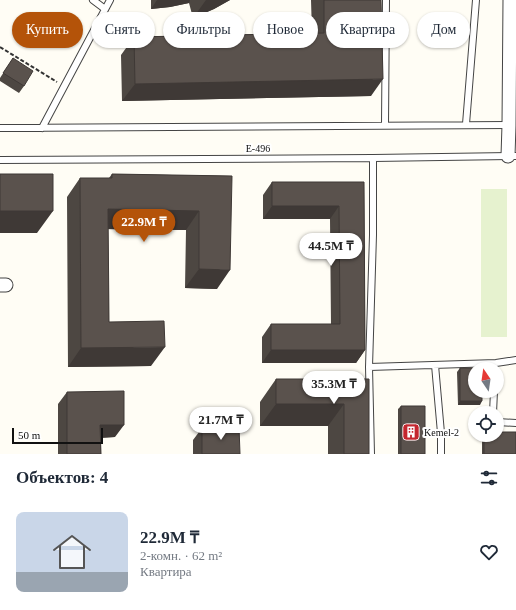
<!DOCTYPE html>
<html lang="ru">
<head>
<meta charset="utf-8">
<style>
  :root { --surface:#fff; --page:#f6f6f7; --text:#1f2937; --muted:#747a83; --line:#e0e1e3; --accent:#b45309 }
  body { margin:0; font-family:Georgia,serif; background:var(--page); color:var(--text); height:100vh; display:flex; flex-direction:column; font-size:15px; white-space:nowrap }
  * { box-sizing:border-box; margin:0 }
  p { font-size:13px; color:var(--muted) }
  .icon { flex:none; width:22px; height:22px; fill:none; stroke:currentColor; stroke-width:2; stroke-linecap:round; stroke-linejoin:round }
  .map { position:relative; height:454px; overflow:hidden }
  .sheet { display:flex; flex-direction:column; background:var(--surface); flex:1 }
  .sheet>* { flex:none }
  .top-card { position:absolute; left:12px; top:12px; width:492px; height:36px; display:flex; gap:8px }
  .needle { width:26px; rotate:347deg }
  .fabs { position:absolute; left:468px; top:362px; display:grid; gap:8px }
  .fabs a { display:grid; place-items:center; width:36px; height:36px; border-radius:50%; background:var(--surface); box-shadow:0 1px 3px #0004; font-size:20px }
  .scale { position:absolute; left:12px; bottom:10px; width:91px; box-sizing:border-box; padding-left:4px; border:2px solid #111; border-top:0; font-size:11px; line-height:14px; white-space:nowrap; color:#111; -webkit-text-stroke:3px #fff; paint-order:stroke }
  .price { position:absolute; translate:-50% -34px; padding:0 9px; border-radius:14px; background:#fff; color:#222; font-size:13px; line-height:26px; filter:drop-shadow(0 1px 2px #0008) }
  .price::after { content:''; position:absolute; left:50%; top:24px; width:12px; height:9px; margin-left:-6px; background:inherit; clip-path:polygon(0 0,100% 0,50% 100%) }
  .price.active { background:var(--accent); color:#fff }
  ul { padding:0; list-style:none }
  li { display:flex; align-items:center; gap:12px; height:100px; padding:0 16px }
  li+li { border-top:1px solid var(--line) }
  li span { display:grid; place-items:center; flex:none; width:112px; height:80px; border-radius:8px; color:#555 }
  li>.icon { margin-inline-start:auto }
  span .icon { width:48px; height:48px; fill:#fffc; stroke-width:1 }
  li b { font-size:17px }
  h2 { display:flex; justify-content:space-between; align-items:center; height:48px; padding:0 16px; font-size:17px }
  .chip { padding:0 14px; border-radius:18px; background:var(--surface); box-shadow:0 1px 3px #0004; font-size:14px; line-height:36px }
  .chip.active { background:var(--accent); color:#fff }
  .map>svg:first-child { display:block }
</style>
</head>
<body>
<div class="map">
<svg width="516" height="454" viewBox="0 0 516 454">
  <rect width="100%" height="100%" fill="#fffdf5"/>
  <path fill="#e6f2cf" d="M481 189H507V337H481Z"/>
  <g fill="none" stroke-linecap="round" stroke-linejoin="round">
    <defs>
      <path id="lane" d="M93 0 105 9
        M466 124 476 0
        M385 125 386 0
        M0 128 509 125
        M42 128 110 0
        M0 160 373 158 516 156
        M435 365 441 433V454
        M369 367 496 363 516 360
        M493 413 494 391
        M497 422 516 423
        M371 454 369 367 373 235V158"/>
      <path id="street" d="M508 156 509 125 510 0
        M0 285H6"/>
    </defs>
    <use href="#lane" stroke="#444" stroke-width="8"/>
    <use href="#street" stroke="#444" stroke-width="15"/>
    <path stroke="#333" stroke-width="2" stroke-dasharray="4 2" stroke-linecap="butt" d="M0 47 57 82"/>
    <use href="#lane" stroke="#fff" stroke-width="6"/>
    <use href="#street" stroke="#fff" stroke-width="13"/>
  </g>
  <path fill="#4d4742" d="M151 0H230L214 9 193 18 189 3 170 7 151 9Z
    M311 0H381L371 96 122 101 121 55 134 37 312 33Z
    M13 58 24 86 19 93 0 81V78Z
    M112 174 232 176 217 289 185 288 186 230 108 229 109 322 151 366 68 367 67 197 80 178H109Z
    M272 182H364L365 350 356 363H262V337L271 324H331L330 219H263V195Z
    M460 368 480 405H458L457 372Z
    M276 379H369V454H328V426H260V402Z
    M67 392 115 437 101 438V454H58V404Z
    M401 406 425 454H398V409Z
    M202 428 240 454H193V440Z
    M482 435H497L516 454H482Z"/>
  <path fill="#3f3936" d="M157 0H190L189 3 170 7 151 9Z
    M206 0H230L214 9 193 18Z
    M383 79 371 96 122 101 135 84Z
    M272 206H339L330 219H263Z
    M108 209 199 211 186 230 95 229Z
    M0 211H53L37 233H0Z
    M199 269 230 270 217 289 185 288Z
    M165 347 151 366 68 367 81 348Z
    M271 350H365L356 363H262Z
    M460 401H482L480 405H458Z
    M276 404H344L328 426H260Z
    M100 425H124L115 437 91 438Z"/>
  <path fill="#5a524d" stroke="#3f3936" d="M324 0H381L383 79 135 84 134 37 324 33Z
    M13 58 33 71 24 86 3 73Z
    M0 174H53V211H0Z
    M112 174 232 176 230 270 199 269V211L108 209 109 322 164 321 165 347 81 348 80 178H112Z
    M272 182H364L365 350H271V324H340L339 206H272Z
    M460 368H482V369H475V391H482V401H460Z
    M276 379H369V454H344V404H276Z
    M124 391V425H100L101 454H67V392Z
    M401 406H425V454H401Z
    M239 427 240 454H202V428Z
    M497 432H516V454H484V435H497Z"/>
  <defs>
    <symbol id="building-square" viewBox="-11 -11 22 22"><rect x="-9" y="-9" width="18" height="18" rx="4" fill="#c4262e" stroke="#fff"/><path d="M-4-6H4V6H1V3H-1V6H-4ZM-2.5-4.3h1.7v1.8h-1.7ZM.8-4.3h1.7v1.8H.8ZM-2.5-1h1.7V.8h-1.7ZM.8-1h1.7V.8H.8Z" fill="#fff"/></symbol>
  </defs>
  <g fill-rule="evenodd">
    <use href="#building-square" x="401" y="422" width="20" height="20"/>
  </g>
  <g text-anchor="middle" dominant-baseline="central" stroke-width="4" stroke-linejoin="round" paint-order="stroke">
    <g font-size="10" fill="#111" stroke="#fff">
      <text x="258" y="148">E-496</text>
    </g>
    <g font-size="10" fill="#111" stroke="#fff" text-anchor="start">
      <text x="424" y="432">Kemel-2</text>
    </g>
  </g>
</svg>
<div class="fabs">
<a><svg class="needle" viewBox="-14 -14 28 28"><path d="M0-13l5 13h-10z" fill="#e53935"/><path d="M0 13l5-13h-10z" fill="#747a83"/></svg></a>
<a><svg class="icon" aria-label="locate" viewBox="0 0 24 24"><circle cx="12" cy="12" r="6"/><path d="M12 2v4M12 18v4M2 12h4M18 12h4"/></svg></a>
</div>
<div class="scale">50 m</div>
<b class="price active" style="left:144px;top:243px">22.9M ₸</b>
<b class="price" style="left:331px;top:267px">44.5M ₸</b>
<b class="price" style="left:334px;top:405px">35.3M ₸</b>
<b class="price" style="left:221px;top:441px">21.7M ₸</b>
<div class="top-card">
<a class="chip active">Купить</a>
<a class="chip">Снять</a>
<a class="chip">Фильтры</a>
<a class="chip">Новое</a>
<a class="chip">Квартира</a>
<a class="chip">Дом</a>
</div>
</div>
<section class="sheet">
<h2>Объектов: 4<svg class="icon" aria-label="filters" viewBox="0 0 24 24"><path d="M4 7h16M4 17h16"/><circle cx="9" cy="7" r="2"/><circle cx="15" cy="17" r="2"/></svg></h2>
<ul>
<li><span style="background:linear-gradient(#c9d6e8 75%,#9aa5b1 0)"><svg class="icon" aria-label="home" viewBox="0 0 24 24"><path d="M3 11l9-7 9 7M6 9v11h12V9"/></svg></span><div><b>22.9M ₸</b><p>2-комн. · 62 m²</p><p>Квартира</p></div><svg class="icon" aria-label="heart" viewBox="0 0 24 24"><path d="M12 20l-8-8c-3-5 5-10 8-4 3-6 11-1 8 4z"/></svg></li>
</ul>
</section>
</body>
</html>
